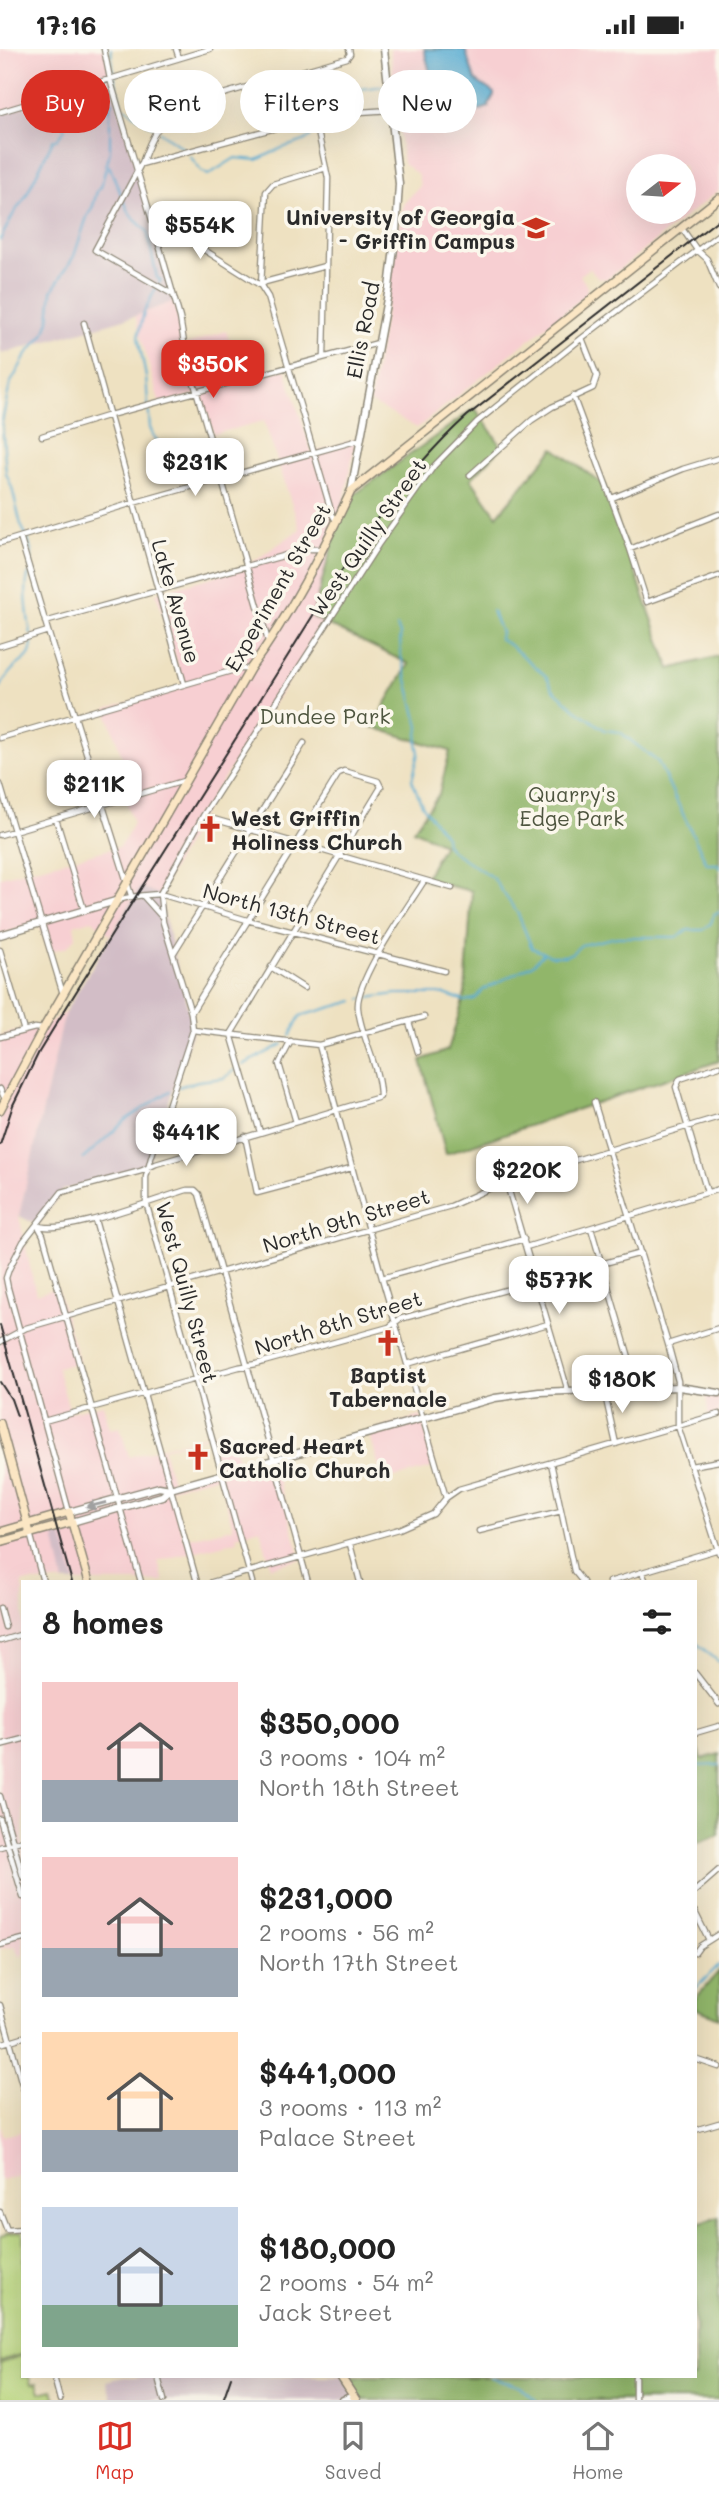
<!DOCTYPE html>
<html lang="en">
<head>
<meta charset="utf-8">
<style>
  :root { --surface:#fff; --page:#f6f6f6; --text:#222; --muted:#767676; --line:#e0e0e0; --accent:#d93025 }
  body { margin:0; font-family:Mali,sans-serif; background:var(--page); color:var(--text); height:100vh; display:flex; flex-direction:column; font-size:26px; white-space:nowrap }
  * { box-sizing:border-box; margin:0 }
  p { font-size:23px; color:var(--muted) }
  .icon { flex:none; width:38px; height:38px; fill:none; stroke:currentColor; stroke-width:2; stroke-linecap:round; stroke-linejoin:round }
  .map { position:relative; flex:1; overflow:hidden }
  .details { position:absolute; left:21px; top:1531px; width:676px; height:798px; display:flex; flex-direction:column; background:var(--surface); border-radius:0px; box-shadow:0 7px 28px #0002 }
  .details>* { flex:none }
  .hud { position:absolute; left:21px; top:21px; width:677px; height:63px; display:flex; gap:14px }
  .needle { width:46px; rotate:73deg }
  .controls { position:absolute; left:626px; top:105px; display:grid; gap:14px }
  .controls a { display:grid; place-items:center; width:70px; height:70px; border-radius:50%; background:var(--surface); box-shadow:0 7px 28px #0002; font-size:35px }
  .price { position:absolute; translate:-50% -60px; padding:0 16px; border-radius:14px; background:#fff; color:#222; font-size:23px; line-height:46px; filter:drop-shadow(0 2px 4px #0008) }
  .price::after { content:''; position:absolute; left:50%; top:42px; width:21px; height:16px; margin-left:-10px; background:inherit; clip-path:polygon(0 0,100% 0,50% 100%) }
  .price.current { background:var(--accent); color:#fff }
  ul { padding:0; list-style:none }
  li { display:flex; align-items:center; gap:21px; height:175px; padding:0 21px }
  li span { display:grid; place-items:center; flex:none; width:196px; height:140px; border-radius:0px; color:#555 }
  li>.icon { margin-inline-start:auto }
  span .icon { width:84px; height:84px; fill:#fffc; stroke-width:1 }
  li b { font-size:30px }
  h2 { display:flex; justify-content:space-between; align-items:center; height:84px; padding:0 21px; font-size:30px }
  .tag { padding:0 24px; border-radius:32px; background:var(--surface); box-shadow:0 7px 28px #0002; font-size:24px; line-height:63px }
  .tag.current { background:var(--accent); color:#fff }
  .status { display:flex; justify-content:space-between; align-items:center; height:49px; padding:0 35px; background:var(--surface); direction:ltr }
  .status svg { height:19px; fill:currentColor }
  .tabs { display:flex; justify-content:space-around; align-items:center; height:98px; border-top:2px solid var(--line); background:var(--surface); font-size:19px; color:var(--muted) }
  .tabs a { display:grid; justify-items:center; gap:4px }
  .tabs .current { color:var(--accent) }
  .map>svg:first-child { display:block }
</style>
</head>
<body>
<div class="status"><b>17:16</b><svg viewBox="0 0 49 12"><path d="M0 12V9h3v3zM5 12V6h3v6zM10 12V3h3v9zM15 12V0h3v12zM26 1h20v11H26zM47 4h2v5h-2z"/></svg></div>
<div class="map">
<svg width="719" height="2351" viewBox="0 0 719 2351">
  <rect width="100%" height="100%" fill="#fbf7ec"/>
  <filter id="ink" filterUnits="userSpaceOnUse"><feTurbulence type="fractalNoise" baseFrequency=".0143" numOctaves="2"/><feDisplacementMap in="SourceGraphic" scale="14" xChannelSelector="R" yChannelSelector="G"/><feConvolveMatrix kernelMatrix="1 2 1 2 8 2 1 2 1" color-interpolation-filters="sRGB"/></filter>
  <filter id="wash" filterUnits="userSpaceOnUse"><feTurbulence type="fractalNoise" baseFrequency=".00686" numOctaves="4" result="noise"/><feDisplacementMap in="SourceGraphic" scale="28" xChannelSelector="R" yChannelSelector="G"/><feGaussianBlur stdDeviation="1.57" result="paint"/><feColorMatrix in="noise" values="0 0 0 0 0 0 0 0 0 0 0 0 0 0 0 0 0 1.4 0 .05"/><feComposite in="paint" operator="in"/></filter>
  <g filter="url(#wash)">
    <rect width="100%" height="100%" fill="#eee1c1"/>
    <path fill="#f7cfd2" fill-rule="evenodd" d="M0 0H104L111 31 0 65Z
      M390 0H719V141L607 230 598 229 589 219 580 226 587 237 586 246 417 379 370 353 404 154 420 137 418 126 403 114ZM639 117H684V163H639Z
      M174 252 185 296 226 282 242 331 285 320 312 404 356 390 344 453 312 569 326 575 212 747 159 845 140 838 110 886 92 871 74 876 76 888 67 898 49 903 39 874 0 885V828L119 798 125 790 133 774 125 750 135 746 106 660 184 638 156 544 246 518 300 480 264 372 214 385 200 344 160 356 135 267Z
      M65 963 19 1167 36 1245 57 1239 79 1313 57 1319 70 1363 103 1355 110 1380 120 1378 129 1408 228 1380 242 1422 273 1412 301 1510 271 1518 260 1480 236 1487 237 1492 158 1512 164 1533H23V1906L19 1907 15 1897 0 1900V1060L3 1054 0 1043V987L51 973ZM209 1387 219 1421 172 1433 163 1400ZM219 1427 233 1479 184 1490 170 1439Z
      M706 1343 719 1345V1365L708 1368Z
      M421 1367 435 1418 383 1432 369 1383Z
      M0 2075 3 2087 23 2082V2126L0 2131Z"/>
    <path fill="#d2bdc6" d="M111 31 174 252 135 267 2 305 0 298V65Z
      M140 838 159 845 193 980 148 1115 63 1141 38 1176 19 1167 65 963Z
      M60 1480 75 1533H64L53 1482Z
      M125 2328H344L359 2351H112L106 2332Z"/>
    <path fill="#b7d47a" stroke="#718052" stroke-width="2" d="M77 43 82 61 63 68 51 64 48 52Z
      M23 2183V2305L0 2312V2188L7 2184Z
      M23 2306V2328H29L31 2335 37 2334 40 2344 53 2341 56 2351H10L0 2349V2314Z"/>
    <path fill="#91b66a" stroke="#5e704a" stroke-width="2" d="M475 359 502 398 471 430 497 467 554 399 604 436 670 620 719 607V1012L446 1105 421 1011 448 1001 465 945 472 842 424 831 444 795 413 781 439 745 450 702 372 678 409 615 312 568 344 453Z
      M695 1685 702 1710 719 1705V1786L698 1794 695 1787Z
      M719 1922V1969L695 1959V1950Z
      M719 2168V2351H359L344 2328H695V2176Z"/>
    <path fill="#54aad1" stroke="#406a7e" stroke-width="2" d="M424 0H465L475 31 494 44V46L489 55V58L471 64 452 65 445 68 441 66Z"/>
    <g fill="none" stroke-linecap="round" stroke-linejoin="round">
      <path stroke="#54aad1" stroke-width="2" d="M111 0 113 21 121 56 153 78
        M393 36 430 29
        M336 64 360 40 385 37
        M320 76 332 67
        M160 83 184 100
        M190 107 201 122 208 126 235 109 257 111 282 99 304 92 310 88 313 80
        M109 117 122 147
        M124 152 131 167 147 182 157 229 161 231 159 234
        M0 191 14 164 25 149 53 91H57L65 80 58 71 78 75 79 70H85L90 64 91 67 102 63 113 53
        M156 239 144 263 138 288 146 328 150 379 154 388 172 407 189 430
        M31 520 32 506 28 490 21 476 12 439 6 424 2 373 10 335 27 305 44 286 49 271 52 242 74 207 87 168 93 157 97 142 101 138 110 102V57
        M29 525C23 537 28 571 31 585
        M492 562 501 583 500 590 507 594 537 619 547 628 553 640 575 660 605 681 620 683 658 713 707 815H718L719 819
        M397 578 400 585 401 607 419 678 417 694 419 704 412 731 422 756 445 787 446 795 452 802 493 829 518 865 532 899 552 907H565L572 904 581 896 617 888H676L688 881H703L711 874 714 865 719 863
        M0 638C5 632 8 624 14 619 27 608 32 609 32 590
        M361 950 396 945H444L465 952 475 950 483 941 532 916 543 905
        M290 987 300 967 354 952
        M243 1016 283 995
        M178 1038 198 1032 224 1029 236 1020
        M83 1110 127 1070 170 1042
        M695 1593 719 1613
        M695 1717 719 1716
        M695 1940 719 1916
        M491 2328 521 2338 536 2351"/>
    </g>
  </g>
  <g filter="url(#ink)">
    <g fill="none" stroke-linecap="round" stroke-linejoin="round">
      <defs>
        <path id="minor" d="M104 0 110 30 151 168 180 269 186 306 268 592
          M176 0 179 9
          M0 63 210 0
          M315 69 328 129 324 307
          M142 114C151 88 160 69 185 56L347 9 350 5 349 0
          M326 119 273 135 266 143 261 237 268 248 332 465 336 472
          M152 168 260 236
          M681 178 697 201 707 210 719 239
          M262 236 265 233 325 217
          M172 245 95 201 141 115 328 65 391 61
          M84 274 184 635
          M573 347 630 500 647 553 719 527
          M42 387 110 366 378 294
          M470 426 532 371 552 358 593 339 597 327 582 289
          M612 449 683 420 719 409
          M20 488 48 582 131 846
          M0 494 133 454 359 391
          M630 500 719 465
          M45 573 308 500H323
          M0 597 48 582
          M0 689 238 620H250
          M0 735 63 945
          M203 767 452 839
          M56 770 84 861
          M0 786 187 731
          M144 848 161 867
          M119 851C132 846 146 846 160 845L247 871 444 922
          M0 901 24 982
          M173 905 304 694
          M271 918 304 939
          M191 964 339 724 344 722 378 732 381 738 231 985 260 1083
          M409 973 418 1003
          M193 981 319 996 424 968
          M0 988 35 979 43 980
          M291 992 279 1015 296 1073
          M319 996 382 1229 446 1449
          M0 1040 5 1050
          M594 1053 668 1295 678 1332V1377L719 1504
          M245 1087 257 1144 351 1119
          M506 1132 568 1342
          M707 1143 676 1038 680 1030 719 1017
          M95 1171 197 1533
          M37 1176C60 1188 158 1149 187 1141H195L199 1145 308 1533
          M38 1177 43 1186 141 1533
          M591 1179 638 1339
          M526 1198 719 1140
          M382 1229 524 1190
          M0 1293 26 1279 419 1166 451 1157 506 1132 719 1068
          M668 1295 719 1279
          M407 1315 548 1275
          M604 1341 616 1395
          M44 1372 239 1318 256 1315 389 1278 400 1270 641 1204
          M551 1414 574 1522 583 1533
          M691 1417 719 1412
          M69 1463 8 1239 6 1229 9 1220 23 1193 62 1143 141 1122 156 1115 380 1048C380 1018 361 989 358 959 355 931 408 858 424 832
          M479 1482 561 1462
          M30 1484 43 1533
          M350 1495 360 1533
          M642 1523 646 1533
          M212 1533 399 1480 433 1465 446 1449 459 1440 719 1365
          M252 1533 146 1153V1128L151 1109 193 981 191 964 163 873 160 845 203 767 378 496 434 417 477 373 582 289 719 185
          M609 1533 719 1500
          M0 1559 5 1578
          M0 1592 23 1585
          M695 1624 719 1655
          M695 1684 719 1677
          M0 1696 23 1690
          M0 1747 23 1828
          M0 1770 23 1848
          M0 1798 23 1791
          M695 1842 719 1821
          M695 1863 709 1891
          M0 1896 23 1890
          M695 1904 700 1897 719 1885
          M0 1956 23 2039
          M0 1995 23 1988
          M695 2010 719 2018
          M695 2081 719 2074
          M0 2163 7 2181 23 2180
          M54 2328 60 2351
          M158 2328 164 2351
          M635 2351V2328"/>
        <path id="tertiary" d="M351 442 389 239 396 183 399 135 384 0
          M0 886 119 851
          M69 1463 159 1438 170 1440
          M72 1473 162 1447 170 1440 495 1349 539 1343 679 1338 719 1344
          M343 2351 353 2347"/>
        <path id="secondary" d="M0 1061 43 980 250 620C290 566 322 503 351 442L719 149
          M0 1374 30 1484
          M0 1483 69 1463 89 1533
          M0 1493 72 1473
          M341 2328 356 2351"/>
      </defs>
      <use href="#minor" stroke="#8c8676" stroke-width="7"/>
      <use href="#tertiary" stroke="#8c8676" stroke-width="9"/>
      <use href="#secondary" stroke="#8c8676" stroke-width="10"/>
      <use href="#minor" stroke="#fff" stroke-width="4.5"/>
      <use href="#tertiary" stroke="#fff" stroke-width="6"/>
      <use href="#secondary" stroke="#fbe6c4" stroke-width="7"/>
      <path stroke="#2b2b2b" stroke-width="2" d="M0 1096 13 1056 39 1003C114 880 193 758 270 635 330 541 384 442 467 367L719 170
        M0 1276 72 1533
        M0 1333 11 1350 17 1367
        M223 2351 231 2328"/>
    </g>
    <defs><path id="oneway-solid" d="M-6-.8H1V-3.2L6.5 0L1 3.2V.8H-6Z" transform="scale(1.75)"/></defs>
    <use fill="#a0a0a0" href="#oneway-solid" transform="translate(96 1456) rotate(165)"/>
  </g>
  <defs>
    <symbol id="university-bare" viewBox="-9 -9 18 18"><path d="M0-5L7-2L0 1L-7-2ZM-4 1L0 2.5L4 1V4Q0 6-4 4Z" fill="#c8321e" stroke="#fbf7ec" stroke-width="2.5" paint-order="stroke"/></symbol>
    <symbol id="church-bare" viewBox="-9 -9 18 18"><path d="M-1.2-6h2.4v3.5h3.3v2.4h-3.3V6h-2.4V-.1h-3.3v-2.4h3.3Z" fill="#c8321e" stroke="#fbf7ec" stroke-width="2.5" paint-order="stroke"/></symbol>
  </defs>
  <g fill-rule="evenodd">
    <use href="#university-bare" x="517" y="160" width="38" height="38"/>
    <use href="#church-bare" x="191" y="761" width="38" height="38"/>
    <use href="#church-bare" x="369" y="1275" width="38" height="38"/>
    <use href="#church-bare" x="179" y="1389" width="38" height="38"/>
  </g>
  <g text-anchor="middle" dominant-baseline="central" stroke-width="7" stroke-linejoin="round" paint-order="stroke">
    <g font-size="21" font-weight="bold" fill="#2b2b2b" stroke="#fbf7ec" text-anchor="start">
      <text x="515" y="167" text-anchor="end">University of Georgia<tspan x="515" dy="24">- Griffin Campus</tspan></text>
      <text x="231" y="768">West Griffin<tspan x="231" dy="24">Holiness Church</tspan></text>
      <text x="388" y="1325" text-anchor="middle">Baptist<tspan x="388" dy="24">Tabernacle</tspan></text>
      <text x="219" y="1396">Sacred Heart<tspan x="219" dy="24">Catholic Church</tspan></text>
    </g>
    <g font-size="21" fill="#2b2b2b" stroke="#fbf7ec">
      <text transform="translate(362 281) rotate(-79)">Ellis Road</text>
      <text transform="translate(367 488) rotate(-55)">West Quilly Street</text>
      <text transform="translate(277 538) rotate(-60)">Experiment Street</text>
      <text transform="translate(177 552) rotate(74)">Lake Avenue</text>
      <text transform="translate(292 864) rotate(15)">North 13th Street</text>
      <text transform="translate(346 1171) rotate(-17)">North 9th Street</text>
      <text transform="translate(188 1243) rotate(75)">West Quilly Street</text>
      <text transform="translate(338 1273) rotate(-17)">North 8th Street</text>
    </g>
    <g font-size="21" fill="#4e553f" stroke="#fbf7ec">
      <text x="325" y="666">Dundee Park</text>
      <text x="572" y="744">Quarry's<tspan x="572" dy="24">Edge Park</tspan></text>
    </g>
  </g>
</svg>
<div class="controls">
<a><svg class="needle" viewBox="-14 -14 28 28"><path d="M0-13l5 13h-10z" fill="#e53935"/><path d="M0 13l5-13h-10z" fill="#767676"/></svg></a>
</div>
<b class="price" style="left:200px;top:212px">$554K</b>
<b class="price current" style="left:213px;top:351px">$350K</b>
<b class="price" style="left:195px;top:449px">$231K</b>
<b class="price" style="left:94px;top:771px">$211K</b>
<b class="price" style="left:186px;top:1119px">$441K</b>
<b class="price" style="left:527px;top:1157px">$220K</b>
<b class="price" style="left:559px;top:1267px">$577K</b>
<b class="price" style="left:622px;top:1366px">$180K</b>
<div class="hud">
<a class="tag current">Buy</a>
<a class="tag">Rent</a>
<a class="tag">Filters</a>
<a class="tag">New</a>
</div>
<section class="details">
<h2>8 homes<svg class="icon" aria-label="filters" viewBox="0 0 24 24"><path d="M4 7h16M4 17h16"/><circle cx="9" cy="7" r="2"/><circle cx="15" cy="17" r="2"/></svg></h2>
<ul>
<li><span style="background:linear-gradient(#f6c9c9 70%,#9aa5b1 0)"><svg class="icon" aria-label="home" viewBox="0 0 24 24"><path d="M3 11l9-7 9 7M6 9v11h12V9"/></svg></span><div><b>$350,000</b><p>3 rooms · 104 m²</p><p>North 18th Street</p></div></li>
<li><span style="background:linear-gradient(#f6c9c9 65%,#9aa5b1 0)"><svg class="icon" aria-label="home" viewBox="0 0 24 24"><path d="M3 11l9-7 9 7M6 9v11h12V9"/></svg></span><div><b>$231,000</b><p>2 rooms · 56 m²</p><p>North 17th Street</p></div></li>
<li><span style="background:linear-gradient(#ffd9b3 70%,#9aa5b1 0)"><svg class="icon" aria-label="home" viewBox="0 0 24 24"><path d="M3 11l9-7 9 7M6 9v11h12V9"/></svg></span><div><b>$441,000</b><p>3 rooms · 113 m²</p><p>Palace Street</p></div></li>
<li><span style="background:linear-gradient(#c9d6e8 70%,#7fa58c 0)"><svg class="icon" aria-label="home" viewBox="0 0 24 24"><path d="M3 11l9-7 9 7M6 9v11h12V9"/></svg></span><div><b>$180,000</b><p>2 rooms · 54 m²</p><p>Jack Street</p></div></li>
</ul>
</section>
</div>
<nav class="tabs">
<a class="current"><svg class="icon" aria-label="map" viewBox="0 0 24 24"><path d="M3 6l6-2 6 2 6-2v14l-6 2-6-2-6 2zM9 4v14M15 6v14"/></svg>Map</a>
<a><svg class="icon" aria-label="saved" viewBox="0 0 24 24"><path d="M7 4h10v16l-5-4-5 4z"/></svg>Saved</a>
<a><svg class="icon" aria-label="home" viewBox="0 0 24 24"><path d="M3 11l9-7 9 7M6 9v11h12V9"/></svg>Home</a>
</nav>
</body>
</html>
